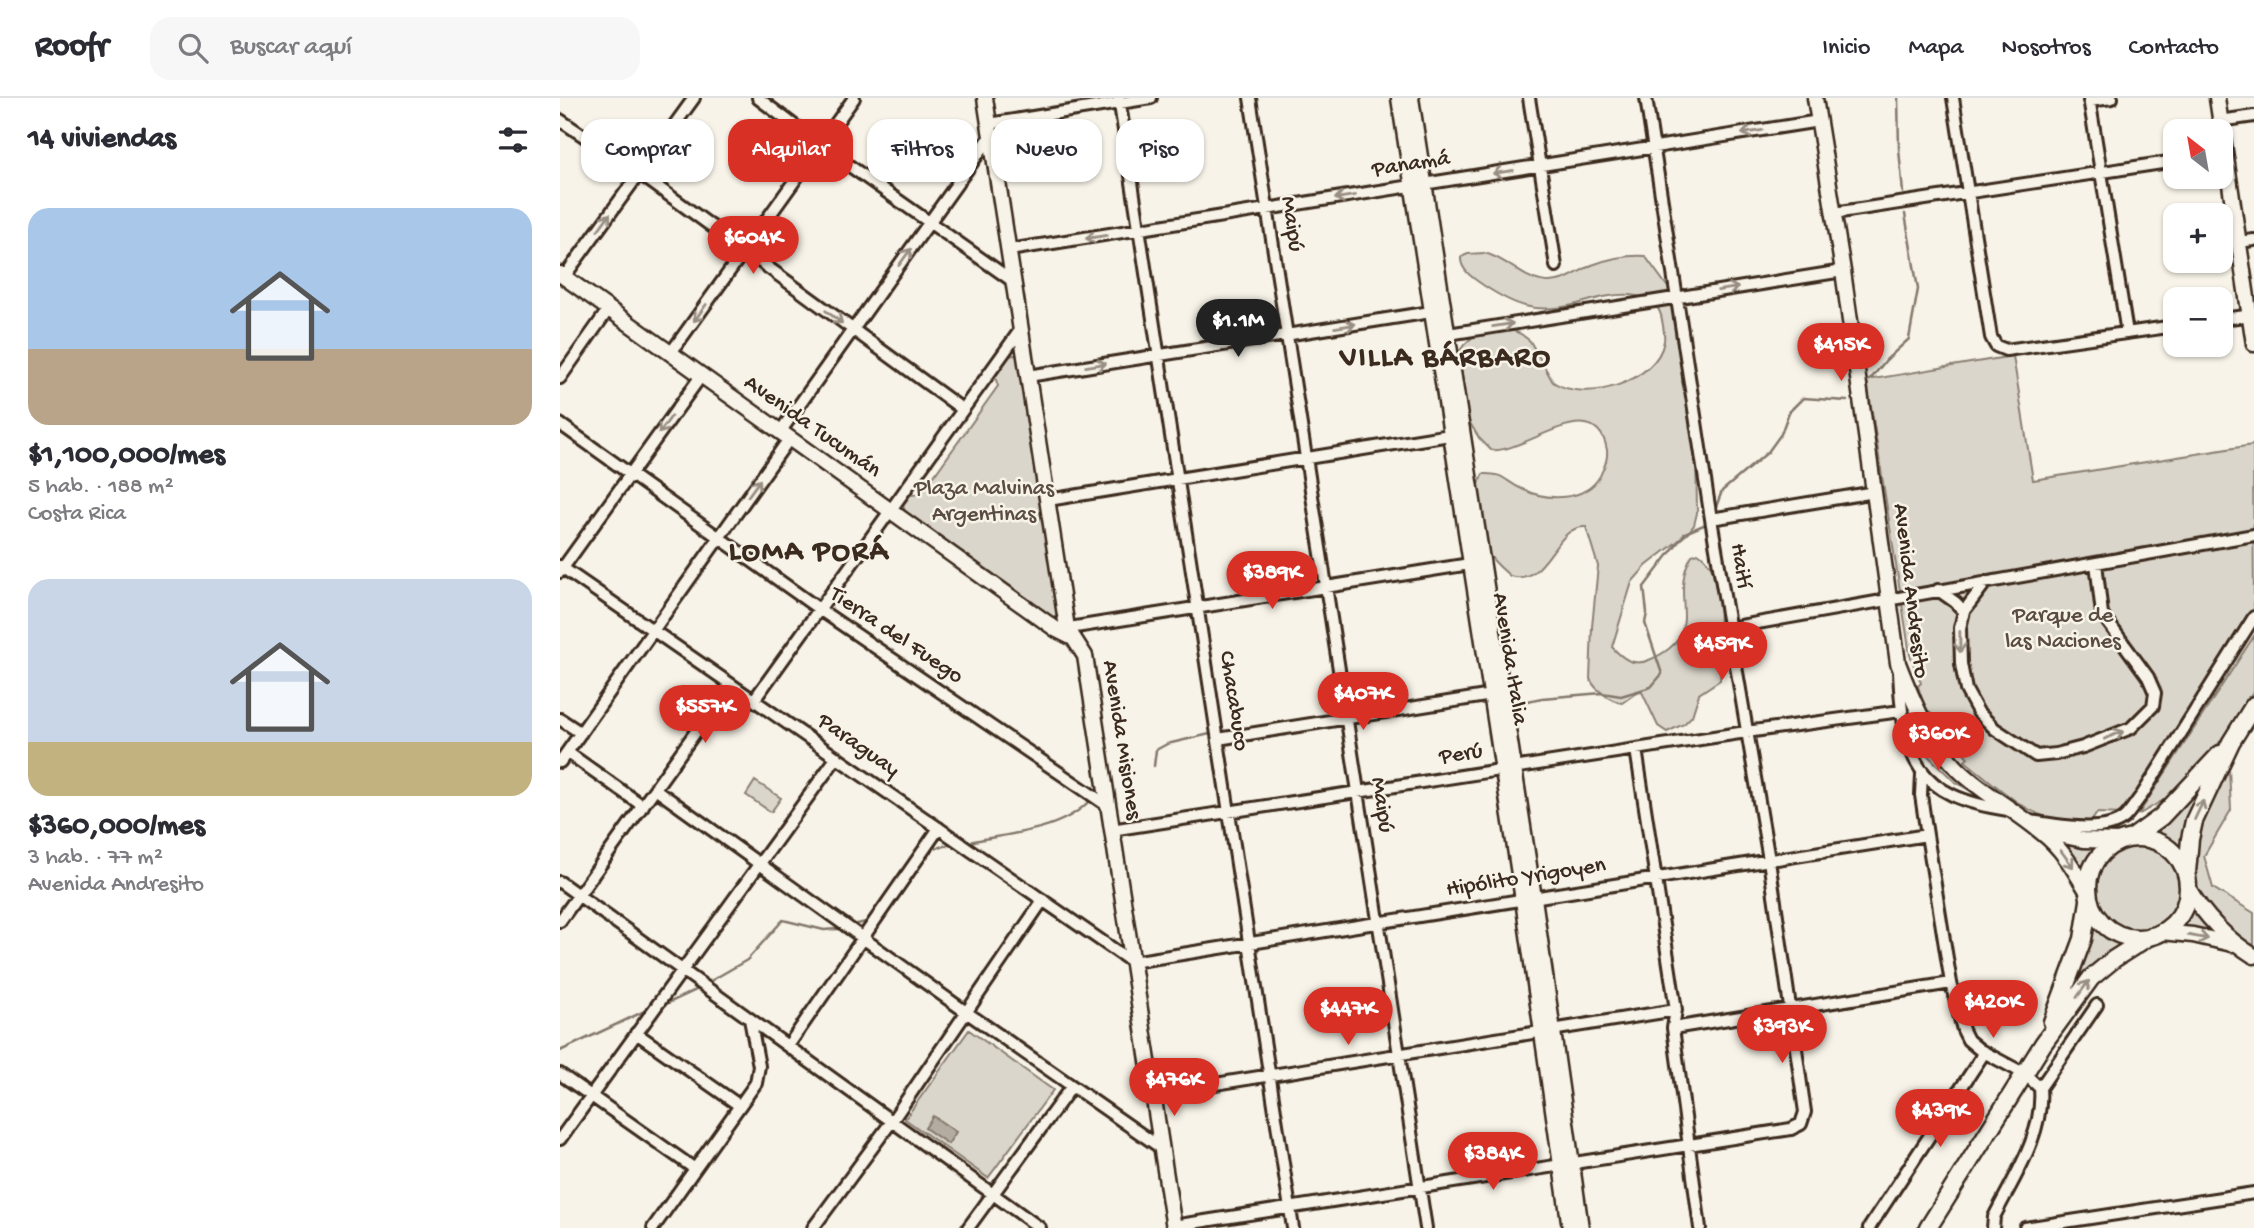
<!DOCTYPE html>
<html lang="es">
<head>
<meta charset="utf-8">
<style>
  :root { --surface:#fff; --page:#f7f7f7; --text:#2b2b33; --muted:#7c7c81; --line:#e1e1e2; --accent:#d93025 }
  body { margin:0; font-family:"Gochi Hand",sans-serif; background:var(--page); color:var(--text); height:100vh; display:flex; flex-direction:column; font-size:26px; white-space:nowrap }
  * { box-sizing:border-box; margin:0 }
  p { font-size:23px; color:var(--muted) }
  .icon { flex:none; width:38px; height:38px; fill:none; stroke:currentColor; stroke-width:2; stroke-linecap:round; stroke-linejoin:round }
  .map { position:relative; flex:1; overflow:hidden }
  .details { display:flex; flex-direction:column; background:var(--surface); width:560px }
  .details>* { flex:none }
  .hud { position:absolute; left:21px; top:21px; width:665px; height:63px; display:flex; gap:14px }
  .needle { width:46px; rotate:329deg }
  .controls { position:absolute; left:1603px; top:21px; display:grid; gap:14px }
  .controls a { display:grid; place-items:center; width:70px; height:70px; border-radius:14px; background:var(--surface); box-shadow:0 2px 5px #0004; font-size:35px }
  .price { position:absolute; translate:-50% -60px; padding:0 16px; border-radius:24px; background:var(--accent); color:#fff; font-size:23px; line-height:46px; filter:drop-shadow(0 2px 4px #0008) }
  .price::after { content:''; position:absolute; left:50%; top:42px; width:21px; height:16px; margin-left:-10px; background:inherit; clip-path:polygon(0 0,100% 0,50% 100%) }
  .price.current { background:#222; color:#fff }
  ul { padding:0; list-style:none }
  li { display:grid; align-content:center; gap:14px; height:371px; padding:0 28px }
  li span { display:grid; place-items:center; height:217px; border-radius:21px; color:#555 }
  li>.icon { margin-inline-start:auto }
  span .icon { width:126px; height:126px; fill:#fffc; stroke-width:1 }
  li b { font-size:30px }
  h2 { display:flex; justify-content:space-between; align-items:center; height:84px; padding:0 28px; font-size:30px }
  .pill { padding:0 24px; border-radius:21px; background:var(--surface); box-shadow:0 2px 5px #0004; font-size:24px; line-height:63px }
  .pill.current { background:var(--accent); color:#fff }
  header { display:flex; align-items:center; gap:42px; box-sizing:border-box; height:98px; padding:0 35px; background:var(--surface); border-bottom:2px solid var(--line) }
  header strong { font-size:33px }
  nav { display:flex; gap:38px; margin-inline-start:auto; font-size:24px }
  .search { width:490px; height:63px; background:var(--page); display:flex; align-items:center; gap:18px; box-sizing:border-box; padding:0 24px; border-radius:21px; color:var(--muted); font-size:26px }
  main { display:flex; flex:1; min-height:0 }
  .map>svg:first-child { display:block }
</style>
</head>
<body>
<header>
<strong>Roofr</strong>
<div class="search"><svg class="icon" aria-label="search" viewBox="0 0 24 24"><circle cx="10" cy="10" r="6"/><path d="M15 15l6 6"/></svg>Buscar aquí</div>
<nav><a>Inicio</a><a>Mapa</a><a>Nosotros</a><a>Contacto</a></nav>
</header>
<main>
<section class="details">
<h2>14 viviendas<svg class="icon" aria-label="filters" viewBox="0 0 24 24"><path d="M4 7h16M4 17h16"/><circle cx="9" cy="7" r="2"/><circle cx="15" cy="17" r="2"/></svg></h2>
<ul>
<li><span style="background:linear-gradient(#a9c7e8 65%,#b9a48a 0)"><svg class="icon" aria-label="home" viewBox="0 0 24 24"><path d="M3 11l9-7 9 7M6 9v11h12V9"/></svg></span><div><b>$1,100,000/mes</b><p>5 hab. · 188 m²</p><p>Costa Rica</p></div></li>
<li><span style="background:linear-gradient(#c9d6e8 75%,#c2b280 0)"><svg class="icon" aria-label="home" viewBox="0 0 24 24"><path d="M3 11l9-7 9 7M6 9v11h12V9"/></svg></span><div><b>$360,000/mes</b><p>3 hab. · 77 m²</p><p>Avenida Andresito</p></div></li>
</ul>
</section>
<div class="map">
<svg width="1694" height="1130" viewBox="0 0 1694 1130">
  <rect width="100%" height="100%" fill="#f7f3e8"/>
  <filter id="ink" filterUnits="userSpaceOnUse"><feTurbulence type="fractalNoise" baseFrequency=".0143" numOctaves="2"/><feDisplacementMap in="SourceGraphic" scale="14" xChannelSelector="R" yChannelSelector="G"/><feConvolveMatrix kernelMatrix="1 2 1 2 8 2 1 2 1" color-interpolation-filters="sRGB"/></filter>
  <g filter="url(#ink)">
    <path fill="#dbd6cb" stroke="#8b8074" stroke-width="2" d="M924 155C947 160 962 182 987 184 1004 185 1017 174 1032 167 1048 161 1068 157 1085 158L1112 195 1129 235 1131 252 1122 284 1133 326 1136 348 1137 415 1134 427 1127 436 1086 468 1072 484 1052 549C1062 560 1073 569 1089 562 1151 536 1106 500 1132 457L1138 455C1164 472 1160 511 1159 538 1159 553 1161 567 1160 582L1139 596 1132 618 1124 626 1107 634 1098 628 1082 594 1076 595 1062 605C1051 603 1035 592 1030 581L1032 529 1038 468 1026 429C994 426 988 489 950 478 942 471 932 463 927 453 919 439 914 388 923 376 945 375 944 383 962 391 986 403 1025 404 1040 378 1044 369 1048 362 1047 352 1036 290 963 357 931 352L919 340 895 300V260L904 247 921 231 941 227 961 236 970 243 993 284C1025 306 1097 284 1104 243 1105 236 1103 228 1102 222 1100 206 1087 199 1071 197 1051 195 1033 202 1013 207 975 216 955 208 923 187 913 180 900 172 901 159L908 156Z
      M454 257 460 258 499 511 496 518 488 521 345 414 343 406 350 397 361 396 438 288 435 279 449 258Z
      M1453 258 1473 382 1693 347 1694 516 1566 716 1537 715 1531 724C1518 724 1505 725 1492 721 1460 712 1432 684 1405 663L1408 660 1384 628 1364 609 1358 588 1361 585 1350 557 1307 282Z
      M1694 538V592L1659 645 1612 697 1578 717Z
      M1339 595H1343L1421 699 1395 684 1362 652Z
      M1654 669 1624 761 1608 745 1582 735Z
      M1663 670H1669L1671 712 1644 758 1653 790 1694 815V846L1690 847C1676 840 1669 832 1658 820 1652 813 1645 807 1641 799 1621 755 1645 710 1663 670Z
      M195 683 221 700 211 714 186 697Z
      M1497 743 1545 745 1531 760 1525 780Z
      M1535 789a43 43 0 1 1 86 0a43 43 0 1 1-86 0Z
      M1630 798 1662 840 1611 831 1626 817Z
      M1531 815C1545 832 1555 838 1576 842L1503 910Z
      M409 932 493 992 428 1080 345 1021Z"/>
    <path fill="#b4aca0" stroke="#84786c" stroke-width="2" d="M373 1018 396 1034 388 1046 365 1030Z"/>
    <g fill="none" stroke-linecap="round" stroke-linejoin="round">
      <path stroke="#84786c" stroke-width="2.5" d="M1338 0 1339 51 1343 95
        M1310 282 1326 262 1349 241 1358 191 1345 116
        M1154 414 1162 393 1208 354 1221 336 1229 314 1243 300 1287 303
        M952 606 982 600 1042 595 1061 598 1091 589 1102 576 1085 525 1087 515 1084 489 1125 435 1146 426
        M796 613 807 612
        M665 634 715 627
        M594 668 596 652 607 646 650 636
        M409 744C449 735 502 734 531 701
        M376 750 388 747
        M293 827 310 823
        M147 885 187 862 223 822 264 832 277 831
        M106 906 138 891
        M0 953 89 911"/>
      <defs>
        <path id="minor" d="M198 0 260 47 454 184
          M559 0 733 1130
          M690 0 866 1130
          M969 0 996 168
          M1393 0 1431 239 1436 248 1446 252 1615 228
          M1529 0 1567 235
          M1529 3 1552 0
          M0 22 80 76 402 311
          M1660 23 1694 18
          M429 26 591 0
          M1274 115 1615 63
          M1678 144 1694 142
          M449 152 1259 23
          M4 179 134 0
          M1661 221 1694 217
          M882 237 1283 173
          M110 256 294 0
          M468 278 877 213
          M0 280 48 212
          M0 326 259 511 548 708
          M220 334 431 38
          M488 402 896 336
          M1151 421 1315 394
          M0 468 572 864 1367 737
          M0 474 141 278
          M1426 484 1404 513 1400 530 1401 566 1406 592 1418 614 1435 631 1476 658 1496 656 1523 649 1571 630 1593 608 1595 595 1588 579 1542 516 1536 465
          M1378 492 1395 504 1404 513
          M1169 530 1694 437
          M503 531 916 465
          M1339 574C1343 660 1355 699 1448 712
          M194 602 461 231
          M0 621 21 635
          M658 641 938 596
          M1076 651 1116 912 1113 930 1140 1130
          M7 654 83 708
          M0 664 229 341
          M1362 676 1361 697 1367 737 1391 885 1403 932 1408 942 1420 952 1465 976 1480 990
          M95 691 406 914 601 1050
          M1469 723C1494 726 1544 738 1565 719 1571 713 1576 704 1582 697L1694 519
          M551 732 1186 634 1341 613
          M0 784 480 1130
          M0 823 170 586
          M1113 930 1391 885
          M76 935 180 1008
          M228 948 379 730
          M0 976 135 1071
          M593 996 1116 912
          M0 1041 277 659
          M613 1128 1231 1031 1241 1026 1245 1014 1209 762 1151 421 1086 0
          M93 1130 196 985 199 968 190 921
          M253 1130 332 1023 483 802
          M408 1130 512 988
          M1309 1130 1424 955
          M1433 1130 1434 1119C1454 1079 1484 1036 1480 990L1537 907
          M1465 1130 1694 1095"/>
        <path id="major" d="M425 0 507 530 525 558 614 1130
          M839 0 963 802 1010 1130
          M851 0 974 800 1021 1130
          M1255 0 1283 173 1338 565C1353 604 1369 642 1399 672 1424 696 1455 712 1481 734 1502 750 1514 771 1527 793
          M1657 0 1694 246
          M0 176 497 532 513 540
          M1481 733 1523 742 1559 743
          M1628 790C1645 819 1665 840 1694 858
          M1601 834 1633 837 1672 846"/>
        <path id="highway" d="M1572 740 1601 719 1660 656
          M1528 790a50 50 0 1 1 100 0a50 50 0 1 1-100 0Z
          M1627 774 1630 741 1634 723 1671 644 1694 607
          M1492 924 1523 841 1529 803
          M1368 1130 1483 946 1531 880 1554 861 1590 838"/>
      </defs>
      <use href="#minor" stroke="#3b2a1e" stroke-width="16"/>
      <use href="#major" stroke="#3b2a1e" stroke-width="19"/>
      <use href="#highway" stroke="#3b2a1e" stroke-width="21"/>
      <use href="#minor" stroke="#f7f3e8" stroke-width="10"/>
      <use href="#major" stroke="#f7f3e8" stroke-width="14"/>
      <use href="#highway" stroke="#f7f3e8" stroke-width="16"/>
    </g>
    <defs><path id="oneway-shaft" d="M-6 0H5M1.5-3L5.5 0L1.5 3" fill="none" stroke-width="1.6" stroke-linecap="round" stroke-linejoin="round" transform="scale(1.75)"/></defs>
    <g stroke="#998e83">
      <use href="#oneway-shaft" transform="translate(1192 34) rotate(171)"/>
      <use href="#oneway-shaft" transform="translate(943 74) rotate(171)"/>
      <use href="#oneway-shaft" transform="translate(785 99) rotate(171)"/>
      <use href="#oneway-shaft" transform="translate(44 124) rotate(-54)"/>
      <use href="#oneway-shaft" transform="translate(536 139) rotate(171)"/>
      <use href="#oneway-shaft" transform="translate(345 159) rotate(-54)"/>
      <use href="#oneway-shaft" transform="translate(1168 191) rotate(-9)"/>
      <use href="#oneway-shaft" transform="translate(140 215) rotate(126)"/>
      <use href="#oneway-shaft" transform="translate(274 219) rotate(37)"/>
      <use href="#oneway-shaft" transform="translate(943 227) rotate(-9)"/>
      <use href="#oneway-shaft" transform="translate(785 228) rotate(-9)"/>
      <use href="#oneway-shaft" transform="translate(536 267) rotate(-9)"/>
      <use href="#oneway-shaft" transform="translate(105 327) rotate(126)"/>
      <use href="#oneway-shaft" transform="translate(194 390) rotate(-54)"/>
      <use href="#oneway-shaft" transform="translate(1400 544) rotate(89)"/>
      <use href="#oneway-shaft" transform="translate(1554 637) rotate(-23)"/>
      <use href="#oneway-shaft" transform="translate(1639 712) rotate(-65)"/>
      <use href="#oneway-shaft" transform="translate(1507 761) rotate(54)"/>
      <use href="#oneway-shaft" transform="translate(1638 839) rotate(10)"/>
      <use href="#oneway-shaft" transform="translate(1523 891) rotate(-54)"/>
    </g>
  </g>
  <g text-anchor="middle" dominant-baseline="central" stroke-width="5" stroke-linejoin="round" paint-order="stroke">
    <g font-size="23" fill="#3b2a1e" stroke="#f7f3e8">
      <text transform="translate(851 67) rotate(-9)">Panamá</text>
      <text transform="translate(731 126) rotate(81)">Maipú</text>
      <text transform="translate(252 329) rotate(35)">Avenida Tucumán</text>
      <text transform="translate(1180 468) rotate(81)">Haití</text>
      <text transform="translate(1350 493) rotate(83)">Avenida Andresito</text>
      <text transform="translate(336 538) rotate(34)">Tierra del Fuego</text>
      <text transform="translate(949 561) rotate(81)">Avenida Italia</text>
      <text transform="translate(673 603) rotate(81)">Chacabuco</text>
      <text transform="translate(561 642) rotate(81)">Avenida Misiones</text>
      <text transform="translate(298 648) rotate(35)">Paraguay</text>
      <text transform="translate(901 657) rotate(-9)">Perú</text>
      <text transform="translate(821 707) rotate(81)">Maipú</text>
      <text transform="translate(966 780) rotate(-9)">Hipólito Yrigoyen</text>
    </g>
    <g font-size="23" fill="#5b4c41" stroke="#f7f3e8">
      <text x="424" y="391">Plaza Malvinas<tspan x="424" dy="26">Argentinas</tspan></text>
      <text x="1503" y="518">Parque de<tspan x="1503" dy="26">las Naciones</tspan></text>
    </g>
    <g font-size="30" font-weight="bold" letter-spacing="2" fill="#3b2a1e" stroke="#f7f3e8">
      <text x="886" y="261">VILLA BÁRBARO</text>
      <text x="249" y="455">LOMA PORÁ</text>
    </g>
  </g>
</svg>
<div class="controls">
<a><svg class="needle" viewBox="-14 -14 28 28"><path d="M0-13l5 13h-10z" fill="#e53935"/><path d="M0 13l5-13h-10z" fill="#7c7c81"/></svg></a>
<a>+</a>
<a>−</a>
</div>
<b class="price" style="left:193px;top:178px">$604K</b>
<b class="price current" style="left:678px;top:261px">$1.1M</b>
<b class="price" style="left:1281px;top:285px">$415K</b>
<b class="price" style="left:712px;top:513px">$389K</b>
<b class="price" style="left:1162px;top:584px">$459K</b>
<b class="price" style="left:803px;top:634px">$407K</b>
<b class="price" style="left:145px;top:647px">$557K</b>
<b class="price" style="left:1378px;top:674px">$360K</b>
<b class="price" style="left:1433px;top:942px">$420K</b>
<b class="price" style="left:788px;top:949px">$447K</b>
<b class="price" style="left:1222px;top:967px">$393K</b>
<b class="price" style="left:614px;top:1020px">$476K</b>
<b class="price" style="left:1380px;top:1051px">$439K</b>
<b class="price" style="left:933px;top:1094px">$384K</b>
<div class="hud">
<a class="pill">Comprar</a>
<a class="pill current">Alquilar</a>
<a class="pill">Filtros</a>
<a class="pill">Nuevo</a>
<a class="pill">Piso</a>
</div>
</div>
</main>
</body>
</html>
